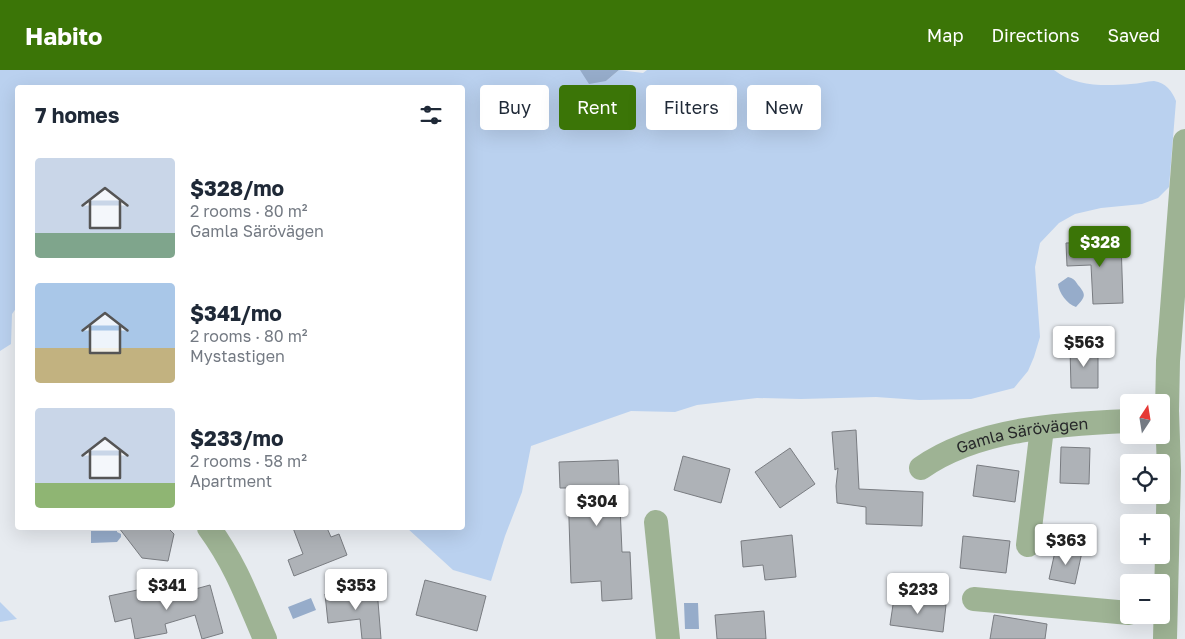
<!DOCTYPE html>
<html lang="en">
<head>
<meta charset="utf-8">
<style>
  :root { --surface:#fff; --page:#f6f6f7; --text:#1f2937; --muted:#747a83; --accent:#3b7507 }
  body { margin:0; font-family:"Golos Text",sans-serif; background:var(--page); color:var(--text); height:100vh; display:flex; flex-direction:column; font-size:19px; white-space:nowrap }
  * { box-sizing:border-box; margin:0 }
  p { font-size:16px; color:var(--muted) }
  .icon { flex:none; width:28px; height:28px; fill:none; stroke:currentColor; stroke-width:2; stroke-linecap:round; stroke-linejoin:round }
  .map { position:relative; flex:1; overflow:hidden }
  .details { position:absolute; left:15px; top:15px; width:450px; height:445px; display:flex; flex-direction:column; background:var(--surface); border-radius:5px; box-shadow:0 5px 20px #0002 }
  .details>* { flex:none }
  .top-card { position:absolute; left:480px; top:15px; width:475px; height:45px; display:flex; gap:10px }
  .needle { width:32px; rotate:12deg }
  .controls { position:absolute; left:1120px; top:324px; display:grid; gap:10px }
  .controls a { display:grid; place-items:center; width:50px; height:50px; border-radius:5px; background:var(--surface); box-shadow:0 5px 20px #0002; font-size:25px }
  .price { position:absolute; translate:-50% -42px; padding:0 11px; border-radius:5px; background:#fff; color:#222; font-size:16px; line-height:32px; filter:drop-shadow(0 1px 2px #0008) }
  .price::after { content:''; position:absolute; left:50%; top:30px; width:15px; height:11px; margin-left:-8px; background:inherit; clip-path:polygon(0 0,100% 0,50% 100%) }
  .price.on { background:var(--accent); color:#fff }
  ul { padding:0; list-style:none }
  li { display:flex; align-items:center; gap:15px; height:125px; padding:0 20px }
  li span { display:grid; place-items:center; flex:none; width:140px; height:100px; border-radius:5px; color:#555 }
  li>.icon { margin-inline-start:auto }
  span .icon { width:60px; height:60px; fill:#fffc; stroke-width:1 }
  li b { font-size:21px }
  h2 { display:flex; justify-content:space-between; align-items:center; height:60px; padding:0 20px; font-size:21px }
  .chip { padding:0 18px; border-radius:5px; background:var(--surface); box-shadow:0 5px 20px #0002; font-size:18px; line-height:45px }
  .chip.on { background:var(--accent); color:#fff }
  header { display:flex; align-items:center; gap:30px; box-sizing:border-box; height:70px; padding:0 25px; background:var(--accent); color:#fff }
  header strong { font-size:24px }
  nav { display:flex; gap:28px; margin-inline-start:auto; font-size:18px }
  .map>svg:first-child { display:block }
</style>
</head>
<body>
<header>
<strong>Habito</strong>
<nav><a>Map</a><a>Directions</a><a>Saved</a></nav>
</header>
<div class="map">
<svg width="1185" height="569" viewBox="0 0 1185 569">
  <rect width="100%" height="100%" fill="#e7ebf0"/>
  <path fill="#bad1ef" d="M0 0H580L606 11 619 0 643 3 647 0H1054C1075 17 1105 16 1131 14 1139 14 1147 11 1154 11 1166 13 1172 21 1176 31L1169 117 1158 128 1142 134 1101 138 1075 144 1059 153 1040 173 1035 197 1040 267 1034 287 1028 301 1014 318 971 329 919 330 876 327 801 329 757 328 697 335 675 342 631 341 531 376 522 422 505 466 491 511 453 500 407 458H462V18H18L17 237 12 244 11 274 0 281Z
    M0 532 17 549 0 552Z"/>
  <path fill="#96acca" d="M580 0H619L606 11 589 14Z
    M1068 207C1073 208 1075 210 1078 215 1087 225 1085 227 1076 237 1067 234 1059 223 1058 214Z
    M91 461H117V462L121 464V467L117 472 91 473Z
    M311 528 316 540 293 549 288 537Z
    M684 533H698L699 559H685Z"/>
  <path fill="#aeb2b7" stroke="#797c81" d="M1121 171 1123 233 1093 234 1091 195 1067 196 1066 173Z
    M1070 278H1098V318H1071Z
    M856 360 859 419 923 422 922 456 866 454V437L837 433 836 416 838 398 835 400 832 362Z
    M1061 377 1090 378 1089 414 1060 413Z
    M790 378 815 414 780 438 755 402Z
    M683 386 730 399 721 433 674 420Z
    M618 390 622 482H630L632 529 602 531 601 511 571 513 568 418H560L559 392Z
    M977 395 1019 401 1015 432 973 426Z
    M119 458H168L174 464 168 491 142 488Z
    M293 458H327L331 467 339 464 347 485 294 506 288 490 303 484Z
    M792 465 796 507 765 510 763 495 743 497 741 471Z
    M963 466 1010 471 1006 503 960 498Z
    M1056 477 1082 482 1075 514 1049 509Z
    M425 510 486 526 477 561 416 545Z
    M210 515 223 563 202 569 195 545 165 554 167 563 135 569 131 548 115 552 109 526 156 516 159 529Z
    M377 519 381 569H362L360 549 328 553 325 524Z
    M894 528 946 535 943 562 890 555Z
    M764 541 766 569H717L715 545Z
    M994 545 1047 554 1045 569H990Z"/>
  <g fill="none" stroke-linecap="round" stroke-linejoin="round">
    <g stroke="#9eb394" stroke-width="24">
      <path id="s1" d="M921 398C978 358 1061 354 1129 351"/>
      <path d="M656 452 668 569"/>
      <path d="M209 458C236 495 247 527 265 569"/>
      <path d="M1028 475 1042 358"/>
      <path d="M974 529 1129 543"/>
      <path d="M1165 569 1169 401 1167 341 1168 291 1185 71"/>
    </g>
  </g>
  <g text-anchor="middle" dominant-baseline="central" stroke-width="4" stroke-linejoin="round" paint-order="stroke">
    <g font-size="16" fill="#262729" stroke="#e7ebf0">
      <text stroke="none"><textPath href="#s1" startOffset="108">Gamla Särövägen</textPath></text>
    </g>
  </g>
</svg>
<div class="controls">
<a><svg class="needle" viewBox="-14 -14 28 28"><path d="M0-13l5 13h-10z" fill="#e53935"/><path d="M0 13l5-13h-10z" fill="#747a83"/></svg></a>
<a><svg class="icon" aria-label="locate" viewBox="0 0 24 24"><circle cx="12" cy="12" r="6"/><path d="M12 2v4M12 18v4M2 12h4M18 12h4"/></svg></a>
<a>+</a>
<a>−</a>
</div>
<b class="price on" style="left:1100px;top:198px">$328</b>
<b class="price" style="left:1084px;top:298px">$563</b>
<b class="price" style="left:597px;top:457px">$304</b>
<b class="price" style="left:1066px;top:496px">$363</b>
<b class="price" style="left:167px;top:541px">$341</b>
<b class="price" style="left:356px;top:541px">$353</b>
<b class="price" style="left:918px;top:545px">$233</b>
<div class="top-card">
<a class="chip">Buy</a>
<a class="chip on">Rent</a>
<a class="chip">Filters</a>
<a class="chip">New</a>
</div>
<section class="details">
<h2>7 homes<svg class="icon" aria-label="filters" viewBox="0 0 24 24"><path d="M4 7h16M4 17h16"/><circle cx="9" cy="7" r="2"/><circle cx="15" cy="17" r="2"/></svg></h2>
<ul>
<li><span style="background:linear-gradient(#c9d6e8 75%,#7fa58c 0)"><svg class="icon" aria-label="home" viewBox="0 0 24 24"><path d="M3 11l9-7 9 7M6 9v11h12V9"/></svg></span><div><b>$328/mo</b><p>2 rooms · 80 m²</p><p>Gamla Särövägen</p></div></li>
<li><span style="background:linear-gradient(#a9c7e8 65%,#c2b280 0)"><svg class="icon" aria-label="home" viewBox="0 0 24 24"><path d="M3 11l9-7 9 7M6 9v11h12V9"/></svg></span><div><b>$341/mo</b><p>2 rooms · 80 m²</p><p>Mystastigen</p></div></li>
<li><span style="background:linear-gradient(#c9d6e8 75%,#8fb573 0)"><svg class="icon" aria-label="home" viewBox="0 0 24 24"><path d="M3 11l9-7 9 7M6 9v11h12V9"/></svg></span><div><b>$233/mo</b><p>2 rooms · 58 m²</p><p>Apartment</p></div></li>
</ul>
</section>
</div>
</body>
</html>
